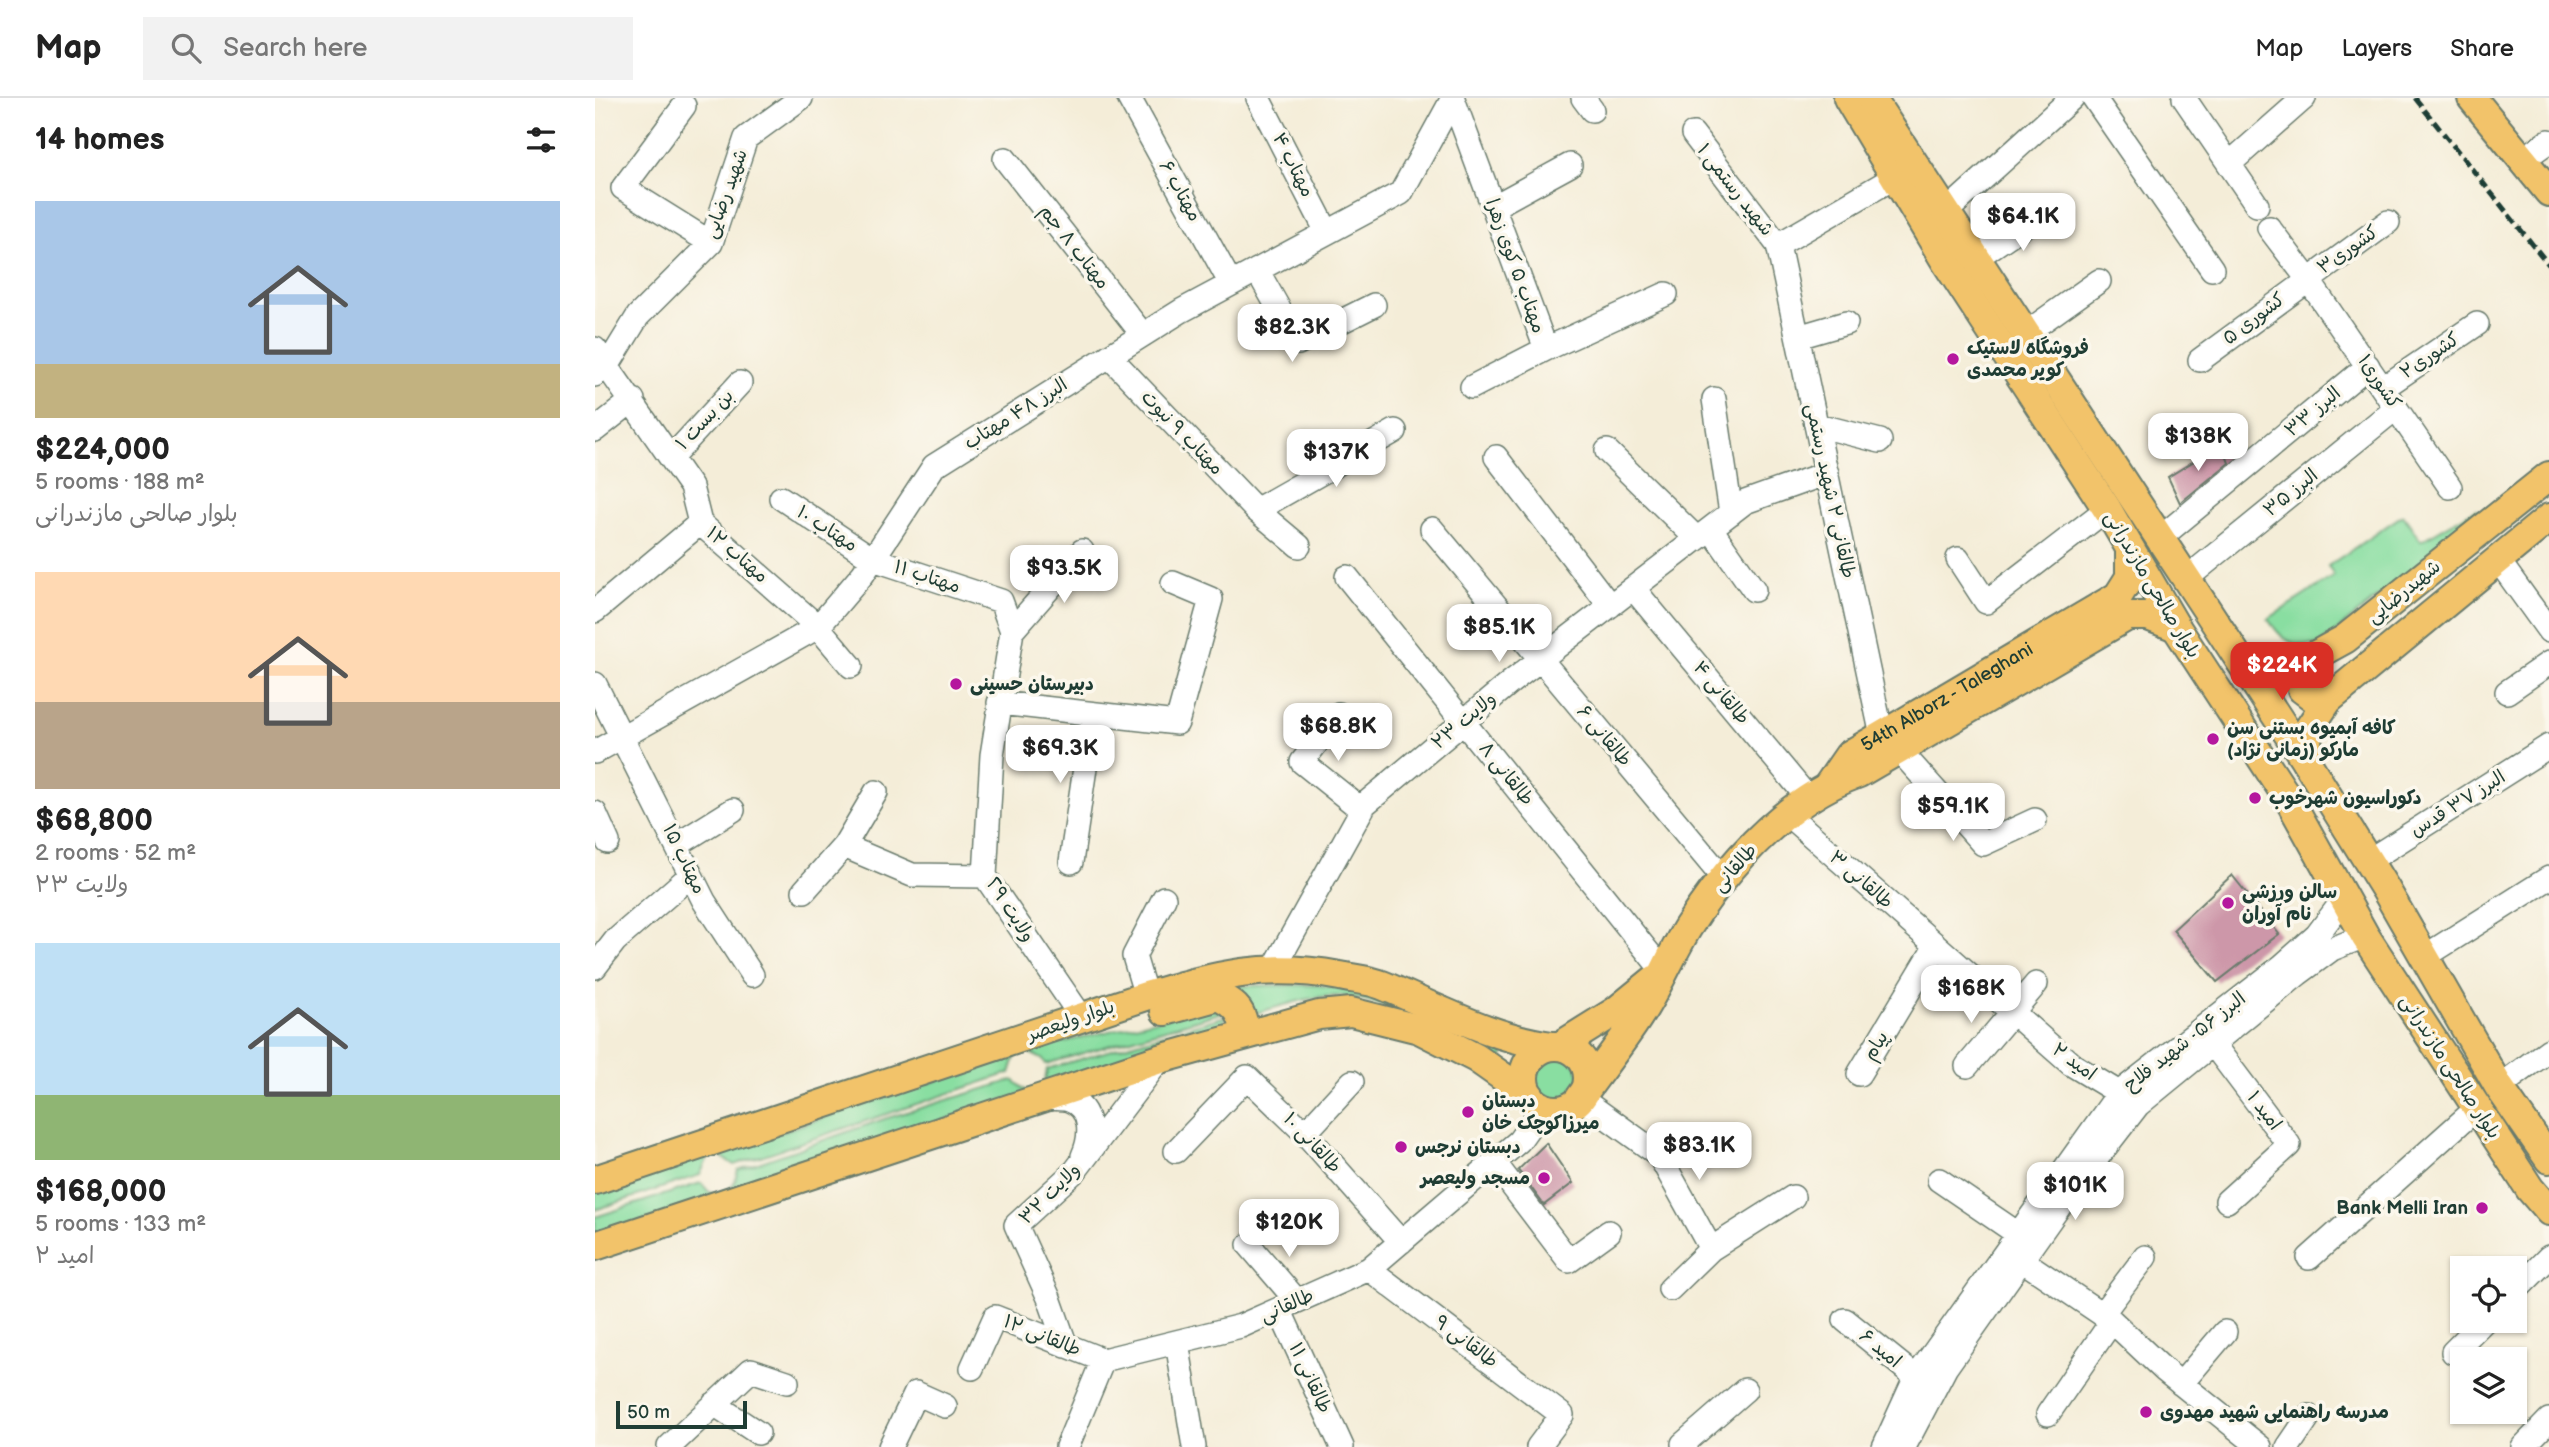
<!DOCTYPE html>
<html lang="en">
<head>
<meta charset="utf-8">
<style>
  :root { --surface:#fff; --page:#f2f2f2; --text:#222; --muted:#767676; --line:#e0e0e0; --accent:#d93025 }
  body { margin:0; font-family:"Balsamiq Sans","Playpen Sans Arabic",sans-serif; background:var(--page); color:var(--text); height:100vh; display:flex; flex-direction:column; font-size:26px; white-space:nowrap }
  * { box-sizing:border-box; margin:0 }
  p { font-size:23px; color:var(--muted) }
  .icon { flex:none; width:38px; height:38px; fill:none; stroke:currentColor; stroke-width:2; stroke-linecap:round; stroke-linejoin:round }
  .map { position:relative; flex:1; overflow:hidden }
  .drawer { display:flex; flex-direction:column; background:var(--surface); width:595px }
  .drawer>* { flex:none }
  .buttons { position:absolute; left:1855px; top:1158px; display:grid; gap:14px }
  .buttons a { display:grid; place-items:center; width:77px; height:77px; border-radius:0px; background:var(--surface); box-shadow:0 2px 5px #0004; font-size:35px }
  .scale { position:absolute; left:21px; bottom:18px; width:131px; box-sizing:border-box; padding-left:7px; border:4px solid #1f3d34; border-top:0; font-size:19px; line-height:24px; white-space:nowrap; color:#1f3d34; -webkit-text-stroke:5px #fbf7ec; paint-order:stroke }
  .price { position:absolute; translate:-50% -60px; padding:0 16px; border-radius:14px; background:#fff; color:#222; font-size:23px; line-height:46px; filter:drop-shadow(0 2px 4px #0008) }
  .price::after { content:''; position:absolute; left:50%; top:42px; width:21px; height:16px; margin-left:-10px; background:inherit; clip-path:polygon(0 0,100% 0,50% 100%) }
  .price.current { background:var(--accent); color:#fff }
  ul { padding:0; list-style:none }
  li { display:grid; align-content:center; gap:14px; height:371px; padding:0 35px }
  li span { display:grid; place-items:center; height:217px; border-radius:0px; color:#555 }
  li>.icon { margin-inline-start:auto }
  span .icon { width:126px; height:126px; fill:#fffc; stroke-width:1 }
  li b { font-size:30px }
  h2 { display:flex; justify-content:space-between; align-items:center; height:84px; padding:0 35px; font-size:30px }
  header { display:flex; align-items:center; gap:42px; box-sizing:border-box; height:98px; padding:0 35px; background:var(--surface); border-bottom:2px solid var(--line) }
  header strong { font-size:33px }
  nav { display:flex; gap:38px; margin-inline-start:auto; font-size:24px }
  .search { width:490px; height:63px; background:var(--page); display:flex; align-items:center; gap:18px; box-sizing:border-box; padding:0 24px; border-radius:0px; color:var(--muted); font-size:26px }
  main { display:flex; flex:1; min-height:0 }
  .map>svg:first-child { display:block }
</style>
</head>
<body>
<header>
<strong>Map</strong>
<div class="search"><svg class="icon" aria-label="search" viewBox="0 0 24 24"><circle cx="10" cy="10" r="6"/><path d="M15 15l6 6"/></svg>Search here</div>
<nav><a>Map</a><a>Layers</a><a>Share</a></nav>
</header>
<main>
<section class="drawer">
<h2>14 homes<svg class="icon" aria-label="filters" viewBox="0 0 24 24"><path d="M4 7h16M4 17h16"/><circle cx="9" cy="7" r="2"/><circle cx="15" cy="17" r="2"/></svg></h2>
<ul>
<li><span style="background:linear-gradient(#a9c7e8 75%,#c2b280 0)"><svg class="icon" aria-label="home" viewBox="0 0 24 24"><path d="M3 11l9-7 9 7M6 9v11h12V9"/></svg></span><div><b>$224,000</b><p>5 rooms · 188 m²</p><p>بلوار صالحی مازندرانی</p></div></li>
<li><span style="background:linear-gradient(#ffd9b3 60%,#b9a48a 0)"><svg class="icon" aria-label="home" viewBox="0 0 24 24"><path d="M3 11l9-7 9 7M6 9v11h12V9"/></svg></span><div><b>$68,800</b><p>2 rooms · 52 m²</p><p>ولایت ٣۳</p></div></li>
<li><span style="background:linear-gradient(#bfe0f5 70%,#8fb573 0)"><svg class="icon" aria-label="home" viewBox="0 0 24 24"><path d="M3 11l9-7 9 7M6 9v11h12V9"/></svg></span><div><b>$168,000</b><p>5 rooms · 133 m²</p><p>امید ۲</p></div></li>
</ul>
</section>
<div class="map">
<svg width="1954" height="1349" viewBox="0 0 1954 1349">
  <rect width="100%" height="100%" fill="#fbf7ec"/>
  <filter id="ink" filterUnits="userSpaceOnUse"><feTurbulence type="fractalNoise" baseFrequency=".0143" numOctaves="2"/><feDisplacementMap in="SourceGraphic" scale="14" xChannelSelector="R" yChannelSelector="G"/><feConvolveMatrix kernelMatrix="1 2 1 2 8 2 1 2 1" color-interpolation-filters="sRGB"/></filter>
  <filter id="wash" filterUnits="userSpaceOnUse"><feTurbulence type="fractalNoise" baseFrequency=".00686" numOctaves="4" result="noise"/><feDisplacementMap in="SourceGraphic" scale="28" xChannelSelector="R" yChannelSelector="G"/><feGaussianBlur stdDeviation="1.57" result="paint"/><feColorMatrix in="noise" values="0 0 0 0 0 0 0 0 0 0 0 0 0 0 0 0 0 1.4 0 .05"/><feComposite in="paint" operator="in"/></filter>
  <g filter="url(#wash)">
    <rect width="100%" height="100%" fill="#f4edd8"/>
    <path fill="#89dea1" stroke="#548e6a" stroke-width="2" d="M1881 411 1885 416 1724 547C1698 549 1687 543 1673 521L1739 478 1733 468 1808 417 1826 443Z
      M721 887 778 895 913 949 904 967C866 940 783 896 737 898 710 899 683 909 658 916L653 900 641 888Z
      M615 909 628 914 451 966 447 961 431 953Z
      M631 918 627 928 617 933 443 990 450 983 452 971Z
      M421 956 415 975 139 1067 121 1055Z
      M938 979a23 23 0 1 1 46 0a23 23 0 1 1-46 0Z
      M418 982 433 994 131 1095 139 1086 143 1072 289 1021Z
      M114 1057 105 1077 0 1112V1093Z
      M106 1085 114 1094 124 1098 0 1139V1119Z"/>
    <g id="blocks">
      <path fill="#cd97a9" d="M1627 346 1634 365 1585 405 1573 379Z
        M1637 777 1684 836 1622 884 1578 832Z
        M951 1045 978 1085 949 1107 923 1072Z"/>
    </g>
  </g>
  <g filter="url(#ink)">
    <use href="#blocks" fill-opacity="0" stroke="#6a7b6d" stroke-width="2"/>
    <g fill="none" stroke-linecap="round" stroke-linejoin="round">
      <defs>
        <path id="minor" d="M534 0 636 186
          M663 0 732 134
          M988 0 997 12
          M1499 0 1617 171
          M1589 0 1662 107
          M858 1 951 251 1071 196
          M89 8 28 90 116 145
          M1098 36 1183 147 1287 638
          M410 61 548 237
          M1927 62 1954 43
          M1634 66 1709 0
          M898 109 975 67
          M1351 114 1477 0
          M1674 130 1712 180 1855 389
          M1183 147 1300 79
          M1381 160 1450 113
          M662 172 703 245 779 207
          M1431 235 1504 183
          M1203 239 1251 225
          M0 251 96 389 105 425 223 529 256 568
          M514 258 661 412 704 448
          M1605 262 1793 124
          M0 277 13 267 43 218 116 145 151 40 206 0
          M877 289 951 251
          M1788 290 1882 226
          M1119 301 1136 415
          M1222 327 1285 343
          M0 332 38 302
          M1012 353 1102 441
          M901 359 1015 508
          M76 360 145 285
          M186 400 278 461 406 503 417 533 397 657 390 778 487 920
          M661 412 800 333
          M837 431 1128 780
          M1116 431 1159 492
          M1565 440 1773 268
          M1363 461 1391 504 1512 411
          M1903 462 1954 533
          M752 479 1069 874
          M1592 480 1801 310
          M1038 490 1213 700
          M0 513 105 425
          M417 533 487 453
          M0 586 109 803 157 877
          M1912 594 1954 565
          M404 605 582 625 616 501 578 485
          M744 616 707 664 767 712
          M1304 652 1388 746 1440 722
          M0 654 223 529 268 476 339 368 586 213 806 95 858 0
          M0 715 13 744
          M1192 716 1476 966 1524 995
          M82 747 138 712
          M249 748 281 694
          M1773 763 1954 648
          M476 764 498 616
          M209 793 249 748 317 777 390 778
          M1829 859 1954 780
          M0 869 20 843 96 777
          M679 870 770 706 916 584 1150 404 1232 375
          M551 898 539 858 569 800
          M1618 946 1694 1047 1632 1103
          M1372 968 1441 886
          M1264 976 1341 848
          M1904 989 1954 952
          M451 1000C458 1001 468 1000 474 1002 499 1011 496 1040 488 1058
          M985 1000 1064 1057 1116 1151 1075 1191
          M710 1035 757 984
          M581 1053 652 979 710 1035 806 1144
          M899 1064 974 1163 1014 1134
          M1344 1082 1423 1136
          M654 1147 702 1203
          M1116 1151 1198 1099
          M1714 1160 1882 1010
          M1428 1163 1517 1223 1569 1272 1665 1349
          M774 1171 967 1317 943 1349
          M1920 1193 1954 1159
          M684 1211 747 1349
          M1507 1216 1550 1159
          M1250 1222 1332 1288
          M582 1244 599 1349
          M471 1248 454 1200 421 1127 480 1073 565 961
          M1858 1254 1889 1223
          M377 1270 400 1219 508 1262
          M1586 1286 1630 1234
          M119 1306 163 1335
          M1453 1316 1517 1223
          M74 1349 156 1272 192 1284
          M295 1349 321 1295 350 1308
          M472 1349 508 1262 646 1228 774 1171 924 1043 948 1009
          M1091 1349 1088 1346 1150 1292
          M1289 1349 1320 1281 1524 995 1687 868 1722 837 1749 801
          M1309 1349 1351 1269 1464 1109 1543 1007 1703 876 1737 851 1770 838
          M1693 1349 1714 1318
          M1928 1349 1954 1322"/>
        <g id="major">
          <path d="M1253 0 1351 164 1512 411 1581 529 1696 705 1770 838 1935 1091 1954 1113"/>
          <path d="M1276 0 1711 663 1791 792 1904 989 1954 1061"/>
          <path d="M1877 0 1954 94"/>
          <path d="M1710 563 1705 572 1707 591 1723 603 1733 602"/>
          <path d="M1646 564 1679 570 1710 563 1750 541 1954 378"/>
          <path d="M1711 663 1713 632 1733 602 1954 420"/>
          <path id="s1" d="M1234 686 1254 657 1523 498 1535 479V451"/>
          <path d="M570 913 624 898C642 907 648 915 650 935"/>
          <path d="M965 948 1021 913 1059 882"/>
          <circle cx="961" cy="980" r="32"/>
          <path d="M985 1000C1004 973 1026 946 1044 918 1063 890 1075 858 1093 829 1135 764 1190 702 1264 675L1533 518H1553L1581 529"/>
          <path d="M0 1082 551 898C624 877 669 864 745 878 759 881 775 882 787 887 843 910 896 940 957 948"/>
          <path d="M0 1148 565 961 724 917 756 914 824 931 881 960 935 998"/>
        </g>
      </defs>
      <use href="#minor" stroke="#6a7b6d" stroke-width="26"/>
      <use href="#major" stroke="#6a7b6d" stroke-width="32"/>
      <use href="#minor" stroke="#fff" stroke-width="23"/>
      <use href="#major" stroke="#f2c36a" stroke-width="28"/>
      <path stroke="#1f3d34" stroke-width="5" stroke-dasharray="10 5" stroke-linecap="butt" d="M1820 0 1954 167"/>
    </g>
  </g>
  <g fill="#b5179e" stroke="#fbf7ec" stroke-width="2.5">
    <circle cx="1358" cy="261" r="7"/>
    <circle cx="361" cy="586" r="7"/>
    <circle cx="1618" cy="641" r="7"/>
    <circle cx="1660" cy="700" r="7"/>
    <circle cx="1633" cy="805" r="7"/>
    <circle cx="873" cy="1014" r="7"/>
    <circle cx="806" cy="1049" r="7"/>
    <circle cx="949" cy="1080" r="7"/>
    <circle cx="1887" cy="1110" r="7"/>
    <circle cx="1551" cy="1314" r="7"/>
  </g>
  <g text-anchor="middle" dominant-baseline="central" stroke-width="7" stroke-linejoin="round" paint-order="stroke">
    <g font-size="19" fill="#1f3d34" stroke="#fbf7ec">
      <text transform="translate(698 67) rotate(63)">مهتاب ۴</text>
      <text transform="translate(1140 92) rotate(52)">شهید رستمی ۱</text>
      <text transform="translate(585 93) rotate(61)">مهتاب ۶</text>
      <text transform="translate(131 96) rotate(-70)">شهید رضایی</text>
      <text transform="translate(479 149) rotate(52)">مهتاب ۸ جم</text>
      <text transform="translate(1753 152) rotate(-35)">کشوری۳</text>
      <text transform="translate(920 168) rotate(70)">مهتاب ۵ کوی زهرا</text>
      <text transform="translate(1659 221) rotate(-37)">کشوری ۵</text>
      <text transform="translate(1835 258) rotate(-34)">کشوری۲</text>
      <text transform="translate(1784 284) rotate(56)">کشوری۱</text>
      <text transform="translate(1718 314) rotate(-40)">البرز ۳۳</text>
      <text transform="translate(421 316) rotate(-32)">البرز ۴۸ مهتاب</text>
      <text transform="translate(110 322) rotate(-47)">بن بست ۱</text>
      <text transform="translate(587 335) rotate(46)">مهتاب ۹ نبوت</text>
      <text transform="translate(1235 393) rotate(78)">طالقانی ۲ شهید رستمی</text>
      <text transform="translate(1696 395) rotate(-39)">البرز ۳۵</text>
      <text transform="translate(232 431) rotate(33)">مهتاب ۱۰</text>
      <text transform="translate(142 457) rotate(41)">مهتاب ۱۲</text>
      <text transform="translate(332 479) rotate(18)">مهتاب ۱۱</text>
      <text transform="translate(1557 487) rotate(59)">بلوار صالحی مازندرانی</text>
      <text transform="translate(1809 494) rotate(-39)">شهیدرضایی</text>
      <text transform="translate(1126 595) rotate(50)">طالقانی ۴</text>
      <text stroke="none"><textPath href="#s1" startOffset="149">54th Alborz - Taleghani</textPath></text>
      <text transform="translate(869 623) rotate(-40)">ولایت ٣۳</text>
      <text transform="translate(1009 638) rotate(50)">طالقانی ۶</text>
      <text transform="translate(911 676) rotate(51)">طالقانی ۸</text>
      <text transform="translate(1863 706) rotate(-32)">البرز ۳۷ قدس</text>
      <text transform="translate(89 761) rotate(64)">مهتاب ۱۵</text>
      <text transform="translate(1140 770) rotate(-49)">طالقانی</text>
      <text transform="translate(1266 782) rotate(41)">طالقانی ۳</text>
      <text transform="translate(415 812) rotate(57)">ولایت ٢٩</text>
      <text transform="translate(476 923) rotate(-19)">بلوار ولیعصر</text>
      <text transform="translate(1590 944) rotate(-38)">البرز ۵۶- شهید فلاح</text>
      <text transform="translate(1281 948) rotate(-59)">پیام</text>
      <text transform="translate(1479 964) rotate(36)">امید ۲</text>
      <text transform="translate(1855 969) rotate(57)">بلوار صالحی مازندرانی</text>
      <text transform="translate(1669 1013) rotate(53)">امید ۱</text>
      <text transform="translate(717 1045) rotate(47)">طالقانی ۱۰</text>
      <text transform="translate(455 1096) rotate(-45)">ولایت ۳۲</text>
      <text transform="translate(692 1208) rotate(-24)">طالقانی</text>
      <text transform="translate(447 1238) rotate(22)">طالقانی ۱۲</text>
      <text transform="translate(871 1244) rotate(37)">طالقانی ۹</text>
      <text transform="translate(1285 1251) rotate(40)">امید ۶</text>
      <text transform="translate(715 1280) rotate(65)">طالقانی ۱۱</text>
    </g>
    <g font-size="19" font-weight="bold" fill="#1f3d34" stroke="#fbf7ec" text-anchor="start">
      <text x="1372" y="250">فروشگاه لاستیک<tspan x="1372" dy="22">کویر محمدی</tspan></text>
      <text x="375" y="586">دبیرستان حسینی</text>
      <text x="1632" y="630">کافه آبمیوه بستنی سن<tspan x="1632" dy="22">مارکو (زمانی نژاد)</tspan></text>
      <text x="1674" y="700">دکوراسیون شهرخوب</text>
      <text x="1647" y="794">سالن ورزشی<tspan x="1647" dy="22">نام آوران</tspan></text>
      <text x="887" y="1003">دبستان<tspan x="887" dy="22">میرزاکوچک خان</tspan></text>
      <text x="820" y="1049">دبستان نرجس</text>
      <text x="935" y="1080" text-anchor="end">مسجد ولیعصر</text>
      <text x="1873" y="1110" text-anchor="end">Bank Melli Iran</text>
      <text x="1565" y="1314">مدرسه راهنمایی شهید مهدوی</text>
    </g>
  </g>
</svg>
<div class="buttons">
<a><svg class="icon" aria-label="locate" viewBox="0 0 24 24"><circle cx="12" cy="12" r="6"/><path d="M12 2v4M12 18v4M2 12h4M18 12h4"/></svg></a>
<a><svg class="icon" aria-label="layers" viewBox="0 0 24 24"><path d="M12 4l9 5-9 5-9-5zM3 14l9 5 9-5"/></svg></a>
</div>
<div class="scale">50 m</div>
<b class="price" style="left:1428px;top:155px">$64.1K</b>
<b class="price" style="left:697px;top:266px">$82.3K</b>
<b class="price" style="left:1603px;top:375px">$138K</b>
<b class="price" style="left:741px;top:391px">$137K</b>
<b class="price" style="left:469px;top:507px">$93.5K</b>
<b class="price" style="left:904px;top:566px">$85.1K</b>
<b class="price current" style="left:1687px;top:604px">$224K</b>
<b class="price" style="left:743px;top:665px">$68.8K</b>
<b class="price" style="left:465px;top:687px">$69.3K</b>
<b class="price" style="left:1358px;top:745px">$59.1K</b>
<b class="price" style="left:1376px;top:927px">$168K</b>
<b class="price" style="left:1104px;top:1084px">$83.1K</b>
<b class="price" style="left:1480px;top:1124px">$101K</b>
<b class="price" style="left:694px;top:1161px">$120K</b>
</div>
</main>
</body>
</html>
